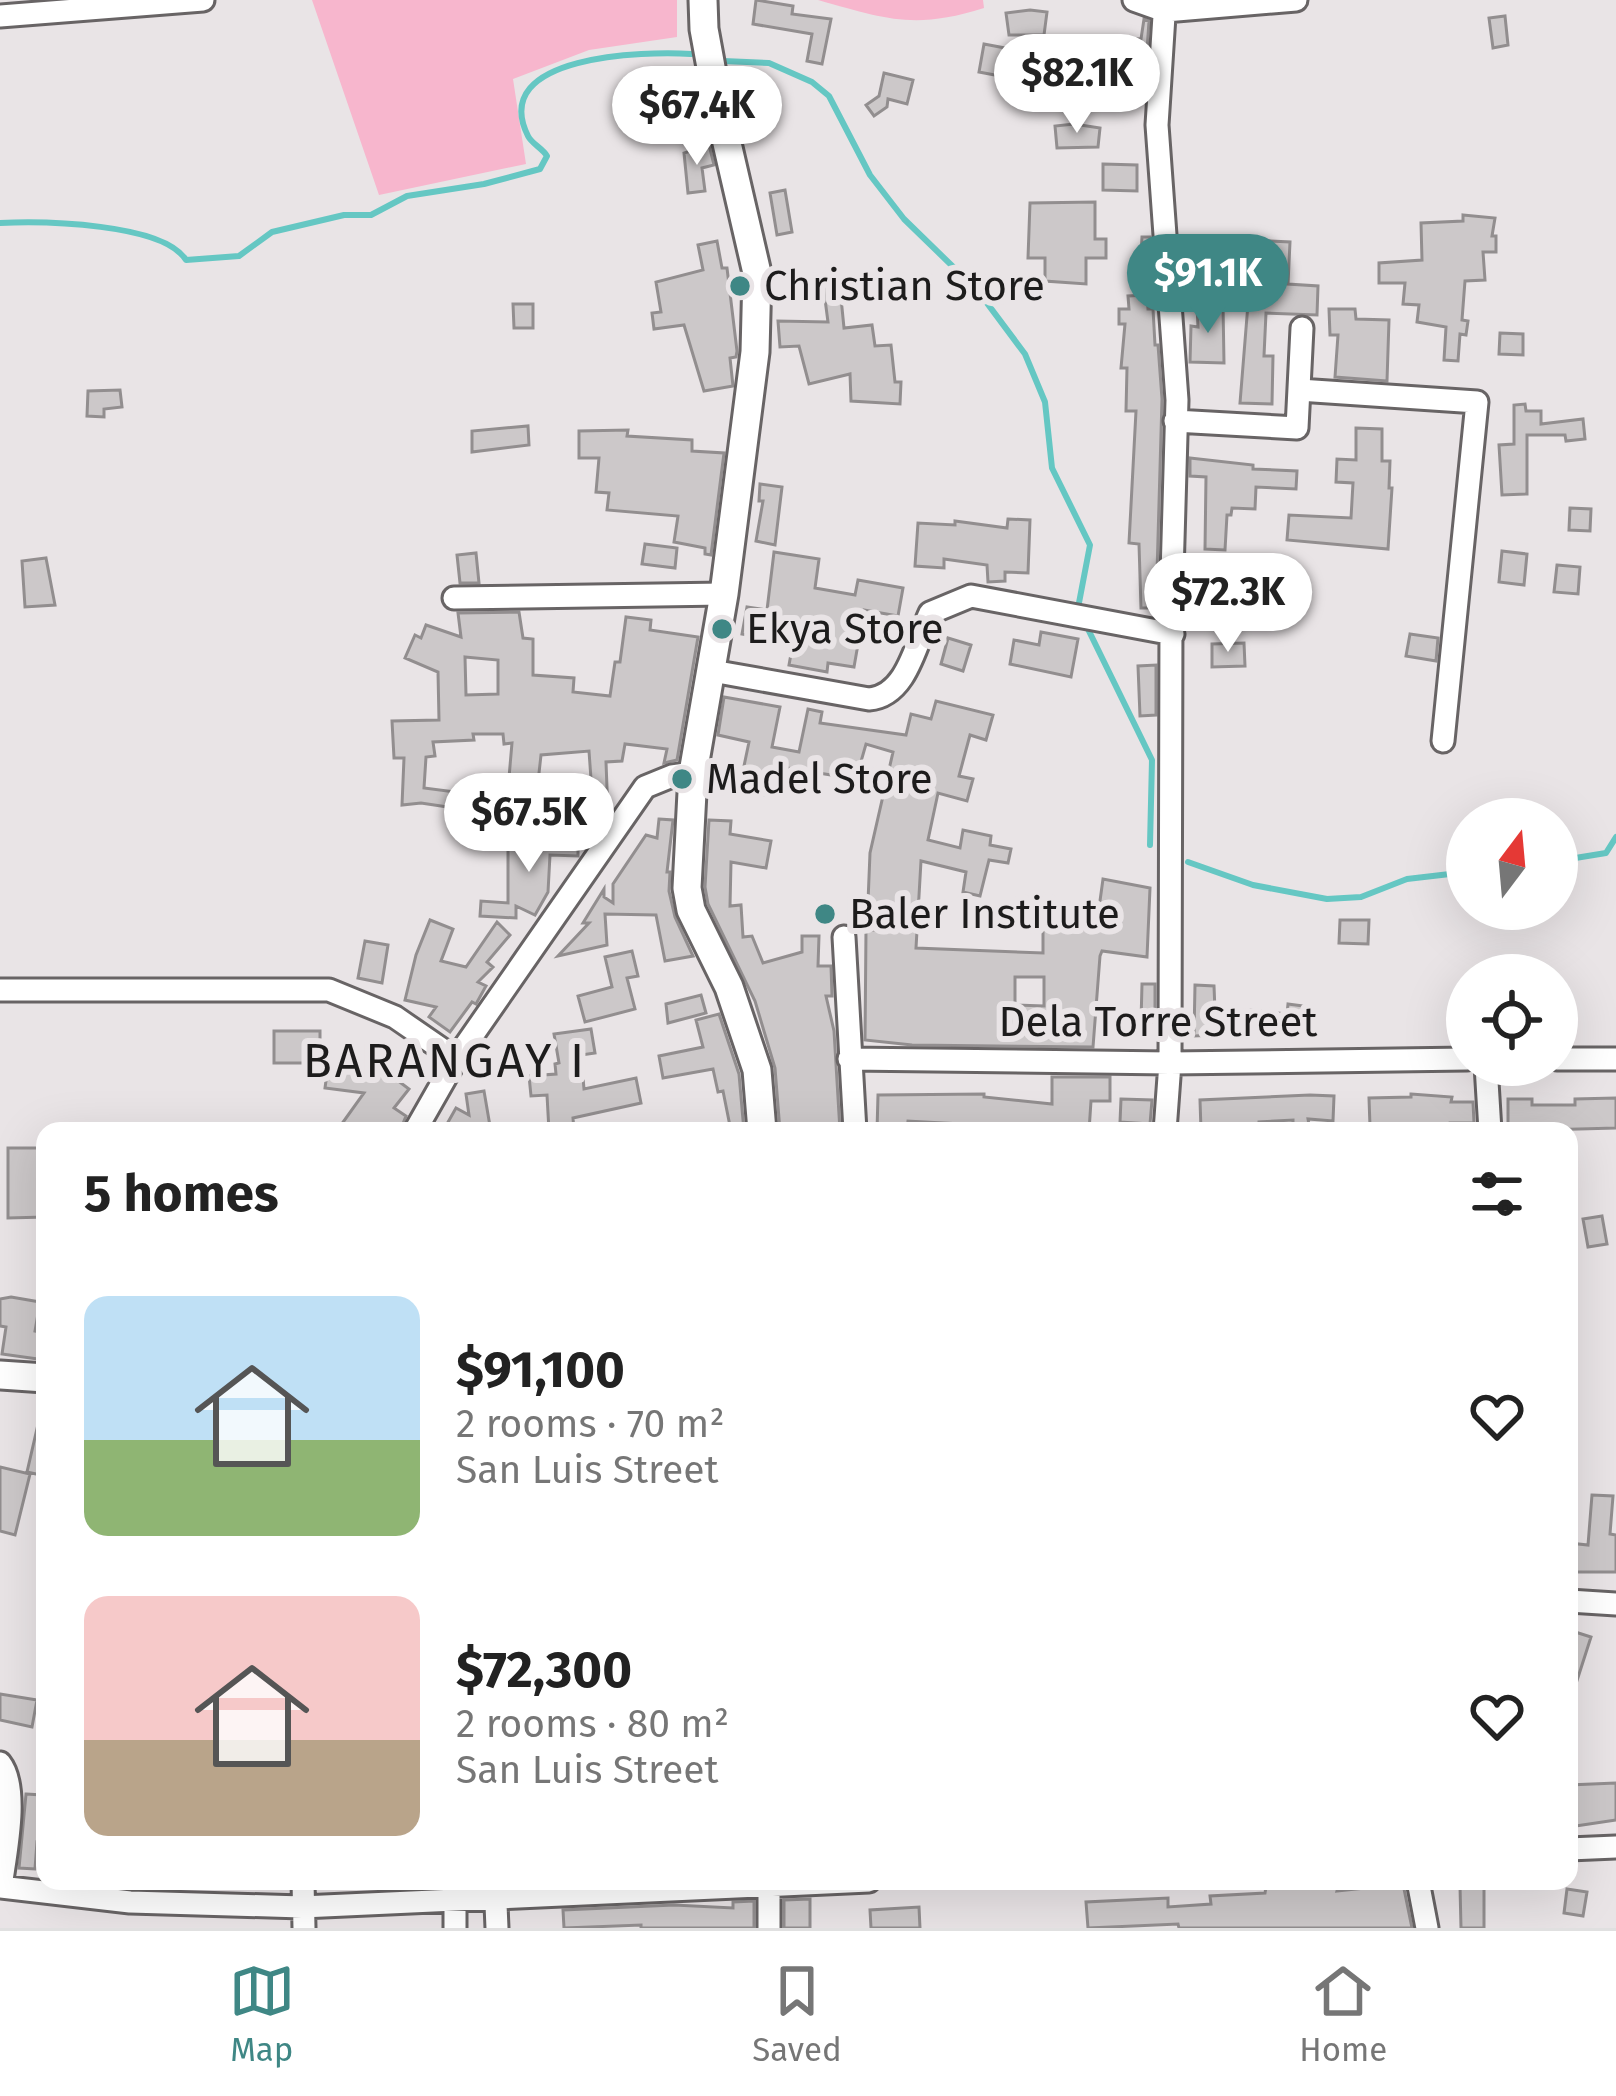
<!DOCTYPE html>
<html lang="en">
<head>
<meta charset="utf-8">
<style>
  :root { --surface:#fff; --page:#f6f6f6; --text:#222; --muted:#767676; --line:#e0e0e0; --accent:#3f8785 }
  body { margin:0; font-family:"Fira Sans",sans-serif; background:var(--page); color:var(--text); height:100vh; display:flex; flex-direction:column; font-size:45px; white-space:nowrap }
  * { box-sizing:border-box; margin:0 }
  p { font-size:39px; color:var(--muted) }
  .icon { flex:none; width:66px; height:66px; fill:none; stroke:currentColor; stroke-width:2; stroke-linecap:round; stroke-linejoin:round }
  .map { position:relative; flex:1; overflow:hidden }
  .sheet { position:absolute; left:36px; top:1122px; width:1542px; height:768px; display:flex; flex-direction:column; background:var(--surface); border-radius:24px; box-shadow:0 12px 48px #0002 }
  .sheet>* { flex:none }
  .needle { width:78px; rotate:16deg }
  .buttons { position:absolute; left:1446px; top:798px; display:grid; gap:24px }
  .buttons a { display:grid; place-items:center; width:132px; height:132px; border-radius:50%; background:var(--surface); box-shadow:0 12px 48px #0002; font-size:60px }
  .price { position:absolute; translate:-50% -102px; padding:0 27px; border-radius:42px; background:#fff; color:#222; font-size:39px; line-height:78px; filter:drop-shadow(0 3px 6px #0008) }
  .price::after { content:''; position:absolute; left:50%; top:72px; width:36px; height:27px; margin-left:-18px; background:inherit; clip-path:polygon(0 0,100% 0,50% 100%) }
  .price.current { background:var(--accent); color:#fff }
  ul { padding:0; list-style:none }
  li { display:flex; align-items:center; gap:36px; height:300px; padding:0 48px }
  li span { display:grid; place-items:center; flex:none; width:336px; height:240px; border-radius:24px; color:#555 }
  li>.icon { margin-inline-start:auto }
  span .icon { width:144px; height:144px; fill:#fffc; stroke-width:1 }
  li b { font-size:51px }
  h2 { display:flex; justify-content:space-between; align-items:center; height:144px; padding:0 48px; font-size:51px }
  .menu { display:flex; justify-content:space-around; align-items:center; height:168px; border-top:3px solid var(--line); background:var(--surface); font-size:33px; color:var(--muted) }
  .menu a { display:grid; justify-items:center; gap:6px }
  .menu .current { color:var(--accent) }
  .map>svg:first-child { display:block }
</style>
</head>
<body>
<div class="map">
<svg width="1616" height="1928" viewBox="0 0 1616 1928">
  <rect width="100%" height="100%" fill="#e9e4e6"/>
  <path fill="#f7b6cd" d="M312 0H677V37L589 50 513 79 526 164 379 195Z
    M818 0H983L984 8C914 30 886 19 818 0Z"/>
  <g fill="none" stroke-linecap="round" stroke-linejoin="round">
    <path stroke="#65c7c3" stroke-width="6" d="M723 61 769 63 812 82 829 96 870 175 904 219 978 291 1025 354 1045 402 1052 468 1090 545 1078 608
      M0 223C43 221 163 223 186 260L239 256 272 232 344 215H371L407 196 484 184 540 169 547 156C542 148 532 144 528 136 487 54 647 51 691 54
      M1086 625 1152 760 1150 845
      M1557 861 1606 853 1616 837
      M1188 862 1253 885 1327 899 1361 897 1407 879 1467 872"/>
  </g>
  <path fill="#ccc8c9" stroke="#928e8f" stroke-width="3" fill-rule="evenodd" d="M756 0 793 6 792 14 831 19 822 64 807 61 812 34 753 24Z
    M1030 10 1047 12 1044 35H1009L1006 13Z
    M1505 16 1508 45 1493 48 1489 18Z
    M1144 19 1149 21 1146 65 1141 64 1142 102 1066 98 1068 73H1075L1081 36 1141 39Z
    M984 44 1005 48 1000 76 979 72Z
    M884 73 913 80 907 104 888 99 887 107 874 116 866 105 879 96Z
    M1074 124 1100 128 1098 147 1057 148 1055 126Z
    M709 145 714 165 702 168 705 191 688 193 684 153Z
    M1103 164 1137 165V191L1103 190Z
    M785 190 792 232 777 235 770 193Z
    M1095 202V239H1106V258H1086V284L1045 281V258H1028L1030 203Z
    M1463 215 1495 218 1492 236H1496V252H1483L1485 280 1465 281 1462 320 1468 321 1466 335 1460 334 1458 361 1444 360 1446 327 1417 322 1419 305 1403 304 1405 283H1379V263L1422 260 1421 223 1463 221Z
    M1142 237H1150L1153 293 1139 292Z
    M1251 240 1290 242 1288 284 1318 286 1317 315 1266 313 1264 356H1273L1272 404 1240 403 1248 304 1260 303V287L1249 286Z
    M717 241 722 268H727L737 351 736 357 730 358 733 386 704 391 684 325 654 329 652 313 661 312 656 282 703 270 698 245Z
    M1222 254V284L1195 283 1196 255Z
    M854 278 857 294 841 298 844 328 872 325 875 346 891 345 895 382H901L900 404 851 401 850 374 809 384 799 346 780 347 778 321 828 322 823 284Z
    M1147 295 1148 309H1153L1155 345H1158L1162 399 1156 608H1141L1139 544 1129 543 1136 411H1126L1127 368H1121L1125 324H1119V309H1129L1128 296Z
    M513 304H533V328H514Z
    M1223 305 1224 363 1190 362 1191 326 1198 327 1197 307Z
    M1329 309H1355L1356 319 1389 320 1387 381 1335 377 1338 335H1330Z
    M1500 333 1523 334V355L1499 354Z
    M120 390 122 407 104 409V417L87 416 88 391Z
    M1525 404 1526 411H1541V424L1583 419 1585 439 1566 441 1565 435H1527V494L1502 495 1499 445 1514 444V405Z
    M528 426 529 445 472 452V431Z
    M1356 428 1382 429V461H1390L1389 488H1392L1388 549 1287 540 1289 515 1351 518 1353 483 1336 482 1337 459 1356 460Z
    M628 430 627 436 692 440V451L724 453 711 555 705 554V548L674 542 678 516 607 510 609 493 596 492 599 458H579V431Z
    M1190 458 1253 465V469L1297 471 1296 489 1256 487 1255 509 1232 508 1231 515H1227L1225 550 1205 549 1206 477 1190 476Z
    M760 484 782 487 775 545 756 541 763 501H759Z
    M1570 508 1591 509 1590 531 1569 530Z
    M1008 519 1030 520 1028 573 1005 572V581L988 582 987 565 944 559V568L915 566 918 523 955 525V521L1007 528Z
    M645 544 677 548 675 568 642 564Z
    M1502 551 1527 554 1524 585 1499 582Z
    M774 552 819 559 815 588 855 595 858 580 903 588 898 616 864 610 854 667 828 663 827 672 789 665 793 643 742 634 747 607 767 610Z
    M476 553 479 583H460L457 555Z
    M46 558 55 605 25 607 22 561Z
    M1557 565 1580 567 1578 594 1554 592Z
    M519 612 523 638 533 639V675L574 678 573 692 610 696 615 662H620L626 617 651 620 650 630 698 637 677 760 664 763 667 749 625 744 622 761 606 762 608 814 603 821H594L589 751 541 755 537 791 508 789 512 743 504 744 503 734H473L474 740 433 742 435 756 426 757 424 788 463 793 461 809 421 803 402 805 404 758H394L392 721 439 720 438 672 405 658 415 635 421 638 426 625 461 637 458 613ZM465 657 498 660V694L466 695Z
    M1041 632 1078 639 1071 677 1010 664 1014 640 1039 645Z
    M1410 634 1438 638 1436 661 1406 656Z
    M948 638 971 645 963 671 941 664Z
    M1244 643 1245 666 1212 667V644Z
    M1156 665V715L1140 716 1138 666Z
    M724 697 780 707 772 747 799 752 808 709 822 712 820 723 906 735 911 714 931 719 936 701 993 715 986 740 970 735 959 776 973 779 967 801 938 793 928 840 960 848 963 830 991 836 990 845 1011 849 1008 863 989 860 980 896 963 892 966 872 921 861 916 948 1043 953V928L1096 930 1103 879 1150 888 1147 957 1102 951 1100 956 1093 1047 912 1045 865 1040 866 930H881L884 904 868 902 870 853 893 752 866 744 856 779 775 766 770 796 739 790 749 742 718 735ZM1015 977H1044V1006L1015 1005Z
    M659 819 673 820 667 872H670L669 891 675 917 693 956 665 961 656 915 605 914 607 945 558 956 589 923H583L604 889V897L613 903V884L646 835 657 838Z
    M709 820 731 821 730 834 771 841 766 868 731 862 730 906 741 905 743 937 752 936 763 963 802 952V936H819L818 966H831L832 996H826L834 1031 840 1131H780L775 1068 755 1001 708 904 705 887Z
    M561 836H578V856L550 855 548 892 535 915 516 906V918L480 916 481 901 508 903V842L561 839Z
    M430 920 453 929 441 961 466 967 497 922 510 935 487 962 493 967 478 982 486 986 476 1004 472 1002 450 1032 429 1017 436 1007 405 1000 416 955Z
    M1340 920H1369L1368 944 1339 943Z
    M365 941 388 945 382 983 358 978Z
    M632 951 638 976 627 978 635 1009 585 1022 578 996 612 987 605 957Z
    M1142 984H1155V1022H1141Z
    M1195 985 1214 986 1216 1035 1194 1036Z
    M701 995 706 1013 668 1023 666 1004Z
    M1288 1004 1311 1007 1308 1036 1248 1030 1250 1010 1287 1014Z
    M719 1014 739 1074 744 1131H731L723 1091 718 1092 713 1069 663 1078 659 1056 703 1047 696 1020Z
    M591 1029 595 1053 581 1055 584 1089 636 1078 641 1103 573 1118 574 1131H549L547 1095 531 1096 529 1076 556 1074 555 1064 559 1063 554 1034Z
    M274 1031H320V1063H274Z
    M328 1066 389 1074 409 1089 394 1108 406 1116 400 1131H349L341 1125 364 1093 325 1088Z
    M1052 1077H1110V1101H1091L1089 1131H1030L1017 1127 908 1121 907 1131H877L878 1095 984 1094V1097L1052 1104Z
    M484 1091 490 1126 499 1131H443L456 1108 469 1115 466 1094Z
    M1411 1094 1452 1097 1451 1102H1473L1474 1123H1450L1449 1131 1408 1130 1409 1125 1370 1126 1369 1098 1411 1097Z
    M1310 1095 1334 1096 1333 1121 1308 1119 1309 1125 1293 1126V1120L1259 1122V1131L1201 1130 1200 1100Z
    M1616 1098V1128L1508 1131V1099H1532V1105H1575V1099Z
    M1121 1099 1152 1100 1150 1124 1120 1122Z
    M8 1148H45V1217L8 1218Z
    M1602 1216 1607 1244 1588 1247 1583 1219Z
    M11 1297 40 1302 35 1331 45 1333V1360L2 1354 6 1327 0 1326V1299Z
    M39 1420 45 1421V1476L27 1472Z
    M0 1467 30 1474 15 1535 0 1531Z
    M1592 1495 1613 1496 1610 1534 1616 1535V1572H1569V1543L1588 1545Z
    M1569 1630 1591 1637 1573 1693H1569Z
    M0 1694 37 1700 32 1727 0 1720Z
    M1616 1783V1820L1569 1827V1785Z
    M26 1794 42 1795 41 1817 45 1818V1843L37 1842 35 1869 19 1868Z
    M1267 1881H1340L1337 1891 1403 1884 1412 1928H1179L1178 1924 1088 1928 1086 1902 1168 1898V1907L1211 1904 1210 1896 1265 1893Z
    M1460 1886H1484V1928H1461Z
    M1567 1889 1587 1892 1583 1916 1564 1913Z
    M810 1899V1928H784V1900Z
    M754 1901V1928H641V1925L564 1928 563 1910 674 1905 733 1908V1902Z
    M919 1907 920 1928H871L870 1910Z"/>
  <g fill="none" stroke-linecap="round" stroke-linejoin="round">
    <defs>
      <path id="minor" d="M1134 0 1165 11 1296 0
        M0 16 203 0
        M1299 390 1477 402 1443 741
        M1175 421 1297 428 1302 328
        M454 598 724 594
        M712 671 869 699C907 696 916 643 930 613L971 596 1173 634
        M844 937 855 1131
        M0 990H329L395 1017 456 1059
        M849 1059 1170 1063 1467 1059
        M1557 1059H1616
        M1486 1065 1490 1131
        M415 1131 456 1059 645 787 672 776 693 773
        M1165 1131 1170 1063 1171 610 1177 400 1157 125 1165 0
        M1569 1601 1616 1604
        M0 1763C20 1788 5 1856 1 1887
        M1569 1849 1616 1847
        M303 1881 304 1928
        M495 1881 497 1928
        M1418 1881 1427 1928
        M0 1887 130 1902 302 1907 869 1881
        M455 1900V1928
        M769 1928V1881"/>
      <path id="major" d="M703 0 704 29 717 100 757 273 755 352 724 594 693 773 687 888 691 910 729 987 757 1070 762 1131
        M0 1375 45 1378"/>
    </defs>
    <use href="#minor" stroke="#686465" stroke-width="27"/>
    <use href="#major" stroke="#686465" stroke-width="33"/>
    <use href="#minor" stroke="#fff" stroke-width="21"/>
    <use href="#major" stroke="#fff" stroke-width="27"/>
  </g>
  <g fill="#3f8785" stroke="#e9e4e6" stroke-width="4.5">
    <circle cx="740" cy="286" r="12"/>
    <circle cx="722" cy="629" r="12"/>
    <circle cx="682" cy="779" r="12"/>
    <circle cx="825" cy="914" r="12"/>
  </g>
  <g text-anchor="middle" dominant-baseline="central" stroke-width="12" stroke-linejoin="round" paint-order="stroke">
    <g font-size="42" fill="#1d1c1c" stroke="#e9e4e6" text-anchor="start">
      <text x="764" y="286">Christian Store</text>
      <text x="746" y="629">Ekya Store</text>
      <text x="706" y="779">Madel Store</text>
      <text x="849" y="914">Baler Institute</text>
    </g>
    <g font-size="42" fill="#1d1c1c" stroke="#e9e4e6">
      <text x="1158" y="1022">Dela Torre Street</text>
    </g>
    <g font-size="48" letter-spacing="3" fill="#1d1c1c" stroke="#e9e4e6">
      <text x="445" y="1061">BARANGAY I</text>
    </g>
  </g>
</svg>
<div class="buttons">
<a><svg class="needle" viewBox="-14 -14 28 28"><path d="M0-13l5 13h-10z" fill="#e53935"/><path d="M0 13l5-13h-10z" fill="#767676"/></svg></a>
<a><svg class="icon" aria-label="locate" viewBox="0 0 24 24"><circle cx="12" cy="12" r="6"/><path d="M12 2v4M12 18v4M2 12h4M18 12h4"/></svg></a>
</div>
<b class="price" style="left:1077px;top:136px">$82.1K</b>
<b class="price" style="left:697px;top:168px">$67.4K</b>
<b class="price current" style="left:1208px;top:336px">$91.1K</b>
<b class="price" style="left:1228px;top:655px">$72.3K</b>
<b class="price" style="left:529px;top:875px">$67.5K</b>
<section class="sheet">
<h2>5 homes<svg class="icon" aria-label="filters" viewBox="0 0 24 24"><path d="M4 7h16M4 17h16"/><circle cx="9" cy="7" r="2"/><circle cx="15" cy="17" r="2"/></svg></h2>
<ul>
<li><span style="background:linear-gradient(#bfe0f5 60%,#8fb573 0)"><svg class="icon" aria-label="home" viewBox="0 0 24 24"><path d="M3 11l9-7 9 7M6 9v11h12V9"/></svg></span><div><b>$91,100</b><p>2 rooms · 70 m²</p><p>San Luis Street</p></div><svg class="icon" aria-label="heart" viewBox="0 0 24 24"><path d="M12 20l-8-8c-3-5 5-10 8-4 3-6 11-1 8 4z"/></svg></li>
<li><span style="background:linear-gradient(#f6c9c9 60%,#b9a48a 0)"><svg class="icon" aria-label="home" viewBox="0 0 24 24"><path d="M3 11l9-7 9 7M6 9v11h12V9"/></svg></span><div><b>$72,300</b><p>2 rooms · 80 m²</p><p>San Luis Street</p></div><svg class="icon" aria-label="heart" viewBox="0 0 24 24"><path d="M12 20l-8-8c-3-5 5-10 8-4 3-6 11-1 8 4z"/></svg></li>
</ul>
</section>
</div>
<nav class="menu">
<a class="current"><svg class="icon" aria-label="map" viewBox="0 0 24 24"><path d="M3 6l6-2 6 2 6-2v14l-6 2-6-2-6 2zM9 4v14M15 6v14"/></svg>Map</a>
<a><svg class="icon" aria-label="saved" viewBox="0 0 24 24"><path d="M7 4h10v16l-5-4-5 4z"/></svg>Saved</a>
<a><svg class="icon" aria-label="home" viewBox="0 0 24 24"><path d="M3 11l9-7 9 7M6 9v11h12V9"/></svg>Home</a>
</nav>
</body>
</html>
